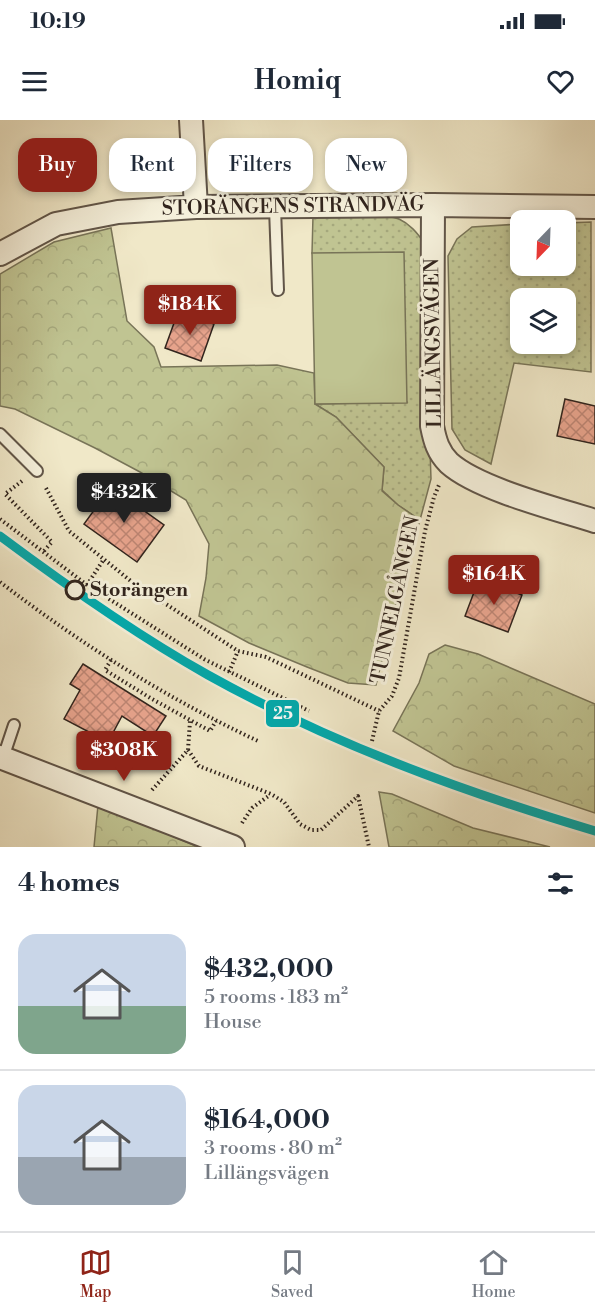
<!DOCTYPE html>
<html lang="en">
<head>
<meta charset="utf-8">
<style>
  :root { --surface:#fff; --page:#f2f2f3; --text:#1f2937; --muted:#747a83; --line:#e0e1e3; --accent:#8f2418 }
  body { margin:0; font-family:"Libre Bodoni",serif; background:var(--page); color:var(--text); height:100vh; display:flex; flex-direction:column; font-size:22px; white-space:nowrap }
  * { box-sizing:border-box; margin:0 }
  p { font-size:20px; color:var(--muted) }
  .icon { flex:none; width:33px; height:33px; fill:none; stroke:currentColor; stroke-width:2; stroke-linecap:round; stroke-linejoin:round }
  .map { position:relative; height:727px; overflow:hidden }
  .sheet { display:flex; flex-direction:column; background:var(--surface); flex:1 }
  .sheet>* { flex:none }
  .banner { position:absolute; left:18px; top:18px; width:560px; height:54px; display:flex; gap:12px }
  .needle { width:39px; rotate:203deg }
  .fabs { position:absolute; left:510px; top:90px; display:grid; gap:12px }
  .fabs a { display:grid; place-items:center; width:66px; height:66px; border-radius:12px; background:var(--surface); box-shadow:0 3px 9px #0003; font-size:30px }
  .price { position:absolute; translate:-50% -51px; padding:0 14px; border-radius:6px; background:var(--accent); color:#fff; font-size:20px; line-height:39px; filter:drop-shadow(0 2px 3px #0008) }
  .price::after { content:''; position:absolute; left:50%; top:36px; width:18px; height:14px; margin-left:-9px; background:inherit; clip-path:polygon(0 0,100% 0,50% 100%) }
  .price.active { background:#222; color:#fff }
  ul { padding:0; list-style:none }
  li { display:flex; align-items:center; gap:18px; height:150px; padding:0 18px }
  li+li { border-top:2px solid var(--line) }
  li span { display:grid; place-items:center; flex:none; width:168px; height:120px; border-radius:18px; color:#555 }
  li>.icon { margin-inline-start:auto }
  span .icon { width:72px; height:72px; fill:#fffc; stroke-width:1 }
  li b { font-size:26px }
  h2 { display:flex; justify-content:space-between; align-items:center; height:72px; padding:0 18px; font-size:26px }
  .pill { padding:0 21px; border-radius:18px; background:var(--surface); box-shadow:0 3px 9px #0003; font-size:21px; line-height:54px }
  .pill.active { background:var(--accent); color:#fff }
  .status { display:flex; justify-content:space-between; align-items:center; height:42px; padding:0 30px; background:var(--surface); direction:ltr }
  .status svg { height:16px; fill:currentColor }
  header { display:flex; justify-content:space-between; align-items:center; height:78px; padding:0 18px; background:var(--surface); font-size:27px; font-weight:600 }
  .tabs { display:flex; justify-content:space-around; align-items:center; height:84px; border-top:2px solid var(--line); background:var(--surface); font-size:16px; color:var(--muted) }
  .tabs a { display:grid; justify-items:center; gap:3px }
  .tabs .active { color:var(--accent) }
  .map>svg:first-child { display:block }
</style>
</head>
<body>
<div class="status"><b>10:19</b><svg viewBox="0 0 49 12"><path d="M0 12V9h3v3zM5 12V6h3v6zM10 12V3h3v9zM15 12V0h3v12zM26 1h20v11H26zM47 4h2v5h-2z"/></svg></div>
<header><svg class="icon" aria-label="menu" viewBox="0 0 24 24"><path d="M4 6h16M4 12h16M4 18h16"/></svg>Homiq<svg class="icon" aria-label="heart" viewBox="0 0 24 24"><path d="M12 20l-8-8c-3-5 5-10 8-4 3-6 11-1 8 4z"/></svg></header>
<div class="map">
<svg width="595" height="727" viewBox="0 0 595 727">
  <defs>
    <pattern id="grass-dots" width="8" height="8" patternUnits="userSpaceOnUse" patternTransform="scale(1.5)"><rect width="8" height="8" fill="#c0c492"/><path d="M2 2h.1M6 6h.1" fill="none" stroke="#a5a87d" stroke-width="1.8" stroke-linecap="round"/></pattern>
    <pattern id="forest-crowns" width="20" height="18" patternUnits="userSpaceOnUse" patternTransform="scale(1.5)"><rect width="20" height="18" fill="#c0c492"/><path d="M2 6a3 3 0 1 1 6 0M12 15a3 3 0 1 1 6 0" fill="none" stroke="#a5a87d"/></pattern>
    <pattern id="building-cross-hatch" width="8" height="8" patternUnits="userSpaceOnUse" patternTransform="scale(1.5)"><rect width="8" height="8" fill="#e8a48d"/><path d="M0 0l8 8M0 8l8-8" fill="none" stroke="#bd8573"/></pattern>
  </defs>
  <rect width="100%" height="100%" fill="#f0e8c8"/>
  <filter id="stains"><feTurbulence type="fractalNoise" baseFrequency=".00333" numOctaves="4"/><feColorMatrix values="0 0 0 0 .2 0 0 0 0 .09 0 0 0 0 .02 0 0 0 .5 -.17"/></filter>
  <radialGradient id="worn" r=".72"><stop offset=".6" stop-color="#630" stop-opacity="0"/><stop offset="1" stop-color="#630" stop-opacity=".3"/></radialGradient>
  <path fill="url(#grass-dots)" stroke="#787458" stroke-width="1.5" fill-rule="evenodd" d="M313 96C335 96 380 92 399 99 410 104 417 113 423 121L431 359 420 400 398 385 382 370 384 347 336 297 315 284 407 282 312 133Z
    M591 102V252L514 243 491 344 465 330 452 309 448 136 457 119 472 107 520 104V146H566V103ZM520 178H566V224H520Z"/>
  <path fill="url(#forest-crowns)" stroke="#787458" stroke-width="1.5" d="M111 108 127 201 154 227 161 247 277 245 314 253 315 284 336 297 384 347 382 371 398 385 420 400 394 490 376 565 348 563 307 547 249 523 199 496 206 458 209 424 186 380 140 352 95 328 15 289 0 286V154L54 122Z
    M445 525 478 534 595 584V693L454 646 393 611 419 563 429 534Z
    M379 672 392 674 473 708 550 727H389Z
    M98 685 198 727H94Z"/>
  <path fill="#c0c492" stroke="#787458" stroke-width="1.5" d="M404 132 407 283 315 284 312 133Z"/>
  <path fill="url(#building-cross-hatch)" stroke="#31241d" stroke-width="1.5" d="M178 192 214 204 201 241 165 228Z
    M565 279 595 286V324L557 316Z
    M111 367 164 405 137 442 84 404Z
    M479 459 522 475 508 512 465 496Z
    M83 544 166 596 153 616 122 596 108 622 64 599 80 570 70 564Z"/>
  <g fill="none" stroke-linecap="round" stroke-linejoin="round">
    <defs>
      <path id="lane" d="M275 88 278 170
        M0 314 37 351
        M3 638 14 605"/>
      <path id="street" d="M191 0 196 87
        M433 85 432 306C435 321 438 332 449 343 478 369 557 389 595 401
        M0 134 56 104 118 92 196 87 433 85 595 87
        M0 637 233 727"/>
    </defs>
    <use href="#lane" stroke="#615548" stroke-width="14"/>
    <use href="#street" stroke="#615548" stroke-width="26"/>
    <path stroke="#31241d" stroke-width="4" stroke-dasharray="1.5 3" stroke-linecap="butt" d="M22 361 5 374 52 422 43 432
      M46 368 69 411 132 462 238 531 266 537 379 591
      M0 399 87 465 204 539 309 591
      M0 462C81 524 166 578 258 621
      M87 465 104 439
      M111 540 105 550 152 579 210 611 216 601
      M229 552 238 531
      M372 621 379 591 392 576 399 558 425 411 434 377 439 365
      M188 630 199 646 271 674 284 682 300 704 311 710H321L358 676 369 727
      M152 670 188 630 190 601
      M242 703 252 688 270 675"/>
    <use href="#lane" stroke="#f5f0db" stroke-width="10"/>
    <use href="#street" stroke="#f5f0db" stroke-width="22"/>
    <defs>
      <path id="rail-1" d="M0 416C67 466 135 514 208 555 330 623 461 671 595 711"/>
    </defs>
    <use href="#rail-1" stroke="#f5f0db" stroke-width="14"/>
    <use href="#rail-1" stroke="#00aaad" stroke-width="9"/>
  </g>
  <circle fill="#f5f0db" stroke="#31241d" stroke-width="3" cx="75" cy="470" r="9"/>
  <g text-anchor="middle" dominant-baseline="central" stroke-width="6" stroke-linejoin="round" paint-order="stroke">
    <g font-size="20" fill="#31241d" stroke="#f5f0db">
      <text transform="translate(293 87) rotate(-1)">STORÄNGENS STRANDVÄG</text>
      <text transform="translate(434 223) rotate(-91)">LILLÄNGSVÄGEN</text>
      <text transform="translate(396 480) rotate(-78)">TUNNELGÅNGEN</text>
    </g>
    <g font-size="20" font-weight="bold" fill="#31241d" stroke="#f5f0db" text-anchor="start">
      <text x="90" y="470">Storängen</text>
    </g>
  </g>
  <rect stroke="#f5f0db" stroke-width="2" x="265" y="579" width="35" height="29" rx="6" fill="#00aaad"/>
  <g font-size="16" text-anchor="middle" font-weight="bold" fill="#fff">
    <text x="283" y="599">25</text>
  </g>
  <rect width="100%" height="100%" filter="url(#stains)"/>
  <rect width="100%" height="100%" fill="url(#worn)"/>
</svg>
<div class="fabs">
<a><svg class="needle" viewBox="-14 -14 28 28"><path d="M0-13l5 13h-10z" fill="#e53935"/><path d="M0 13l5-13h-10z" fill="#747a83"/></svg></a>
<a><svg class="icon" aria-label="layers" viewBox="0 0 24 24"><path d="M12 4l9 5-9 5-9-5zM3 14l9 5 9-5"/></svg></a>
</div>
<b class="price" style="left:190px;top:216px">$184K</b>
<b class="price active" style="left:124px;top:404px">$432K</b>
<b class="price" style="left:494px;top:486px">$164K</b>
<b class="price" style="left:124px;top:662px">$308K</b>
<div class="banner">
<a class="pill active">Buy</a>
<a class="pill">Rent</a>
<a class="pill">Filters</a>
<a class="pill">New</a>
</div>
</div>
<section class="sheet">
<h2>4 homes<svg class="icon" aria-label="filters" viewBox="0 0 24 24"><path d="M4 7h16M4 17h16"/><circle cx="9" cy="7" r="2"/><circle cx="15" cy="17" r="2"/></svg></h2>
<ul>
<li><span style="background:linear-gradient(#c9d6e8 60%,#7fa58c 0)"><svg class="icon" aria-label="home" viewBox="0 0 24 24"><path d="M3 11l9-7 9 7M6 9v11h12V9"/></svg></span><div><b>$432,000</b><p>5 rooms · 183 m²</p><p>House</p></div></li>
<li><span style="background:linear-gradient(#c9d6e8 60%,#9aa5b1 0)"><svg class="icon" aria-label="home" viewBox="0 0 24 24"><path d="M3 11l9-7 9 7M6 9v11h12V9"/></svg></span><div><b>$164,000</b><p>3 rooms · 80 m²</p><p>Lillängsvägen</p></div></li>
</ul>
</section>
<nav class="tabs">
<a class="active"><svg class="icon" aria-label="map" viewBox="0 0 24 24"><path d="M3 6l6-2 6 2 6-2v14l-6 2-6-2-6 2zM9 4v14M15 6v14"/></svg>Map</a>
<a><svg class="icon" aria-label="saved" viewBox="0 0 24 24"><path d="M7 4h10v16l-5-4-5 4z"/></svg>Saved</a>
<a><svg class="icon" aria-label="home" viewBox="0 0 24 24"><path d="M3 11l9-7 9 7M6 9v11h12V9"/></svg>Home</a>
</nav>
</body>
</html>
